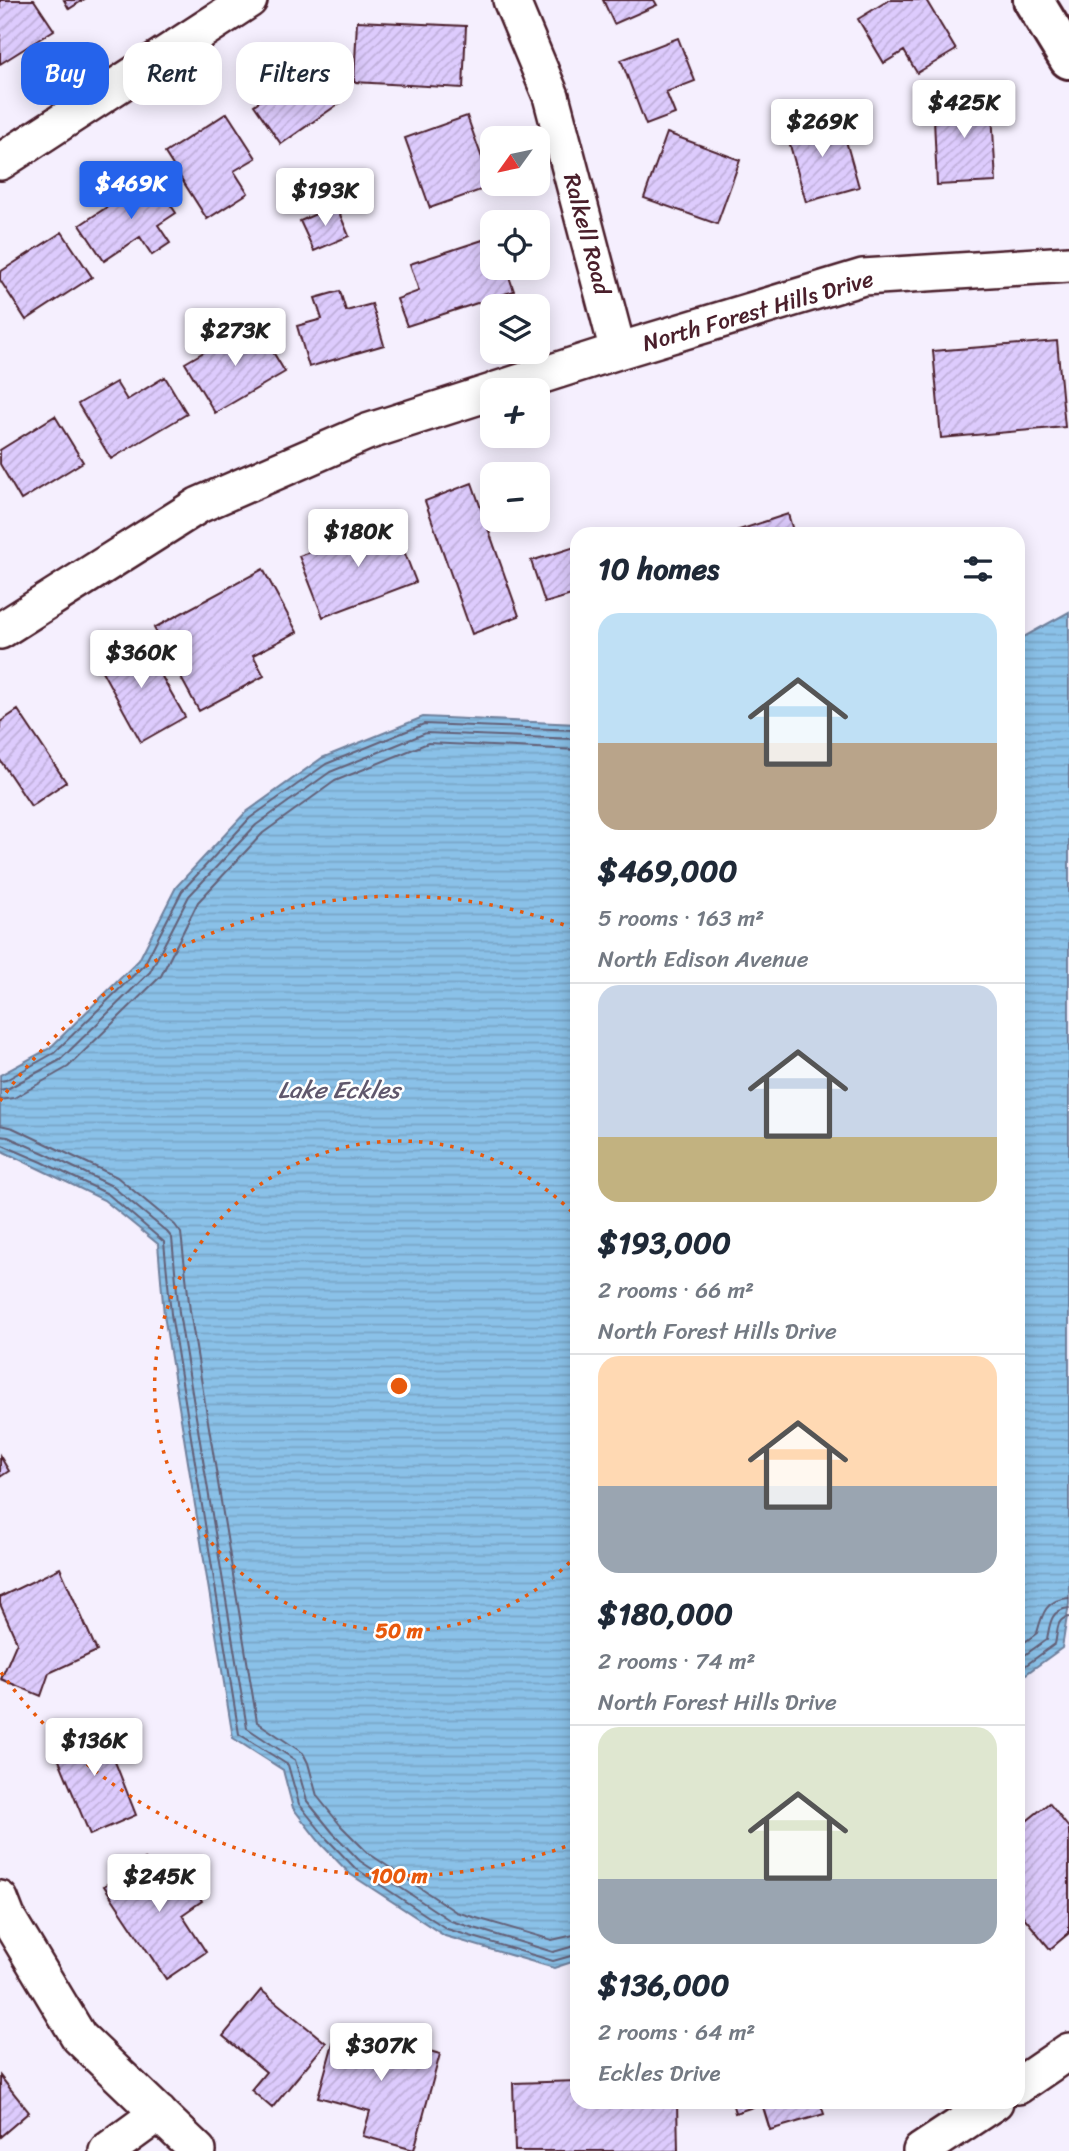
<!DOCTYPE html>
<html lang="en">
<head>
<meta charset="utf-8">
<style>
  :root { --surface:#fff; --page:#f6f6f7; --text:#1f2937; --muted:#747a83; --line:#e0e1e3; --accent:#2563eb }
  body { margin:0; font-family:Sriracha,sans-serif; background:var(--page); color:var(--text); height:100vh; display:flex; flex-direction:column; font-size:26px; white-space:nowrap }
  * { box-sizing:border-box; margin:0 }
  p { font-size:23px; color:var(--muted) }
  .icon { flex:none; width:38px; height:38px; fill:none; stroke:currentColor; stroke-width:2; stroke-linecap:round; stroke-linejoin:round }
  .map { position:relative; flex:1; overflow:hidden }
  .side { position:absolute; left:570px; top:527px; width:455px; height:1582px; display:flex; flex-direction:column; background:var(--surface); border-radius:21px; box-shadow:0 4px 18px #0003 }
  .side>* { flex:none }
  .banner { position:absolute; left:21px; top:42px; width:444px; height:63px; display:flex; gap:14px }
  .needle { width:46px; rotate:237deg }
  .buttons { position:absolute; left:480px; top:126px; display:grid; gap:14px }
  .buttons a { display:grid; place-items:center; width:70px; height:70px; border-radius:14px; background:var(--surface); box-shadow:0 4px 18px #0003; font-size:35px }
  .price { position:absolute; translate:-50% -60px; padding:0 16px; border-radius:7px; background:#fff; color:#222; font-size:23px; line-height:46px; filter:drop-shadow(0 2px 4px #0008) }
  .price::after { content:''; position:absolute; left:50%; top:42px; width:21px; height:16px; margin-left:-10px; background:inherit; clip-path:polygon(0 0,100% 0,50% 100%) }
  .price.selected { background:var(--accent); color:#fff }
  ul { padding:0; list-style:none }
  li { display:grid; align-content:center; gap:14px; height:371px; padding:0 28px }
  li+li { border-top:2px solid var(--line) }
  li span { display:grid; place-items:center; height:217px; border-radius:21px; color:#555 }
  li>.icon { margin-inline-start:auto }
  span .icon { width:126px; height:126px; fill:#fffc; stroke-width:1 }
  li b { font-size:30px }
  h2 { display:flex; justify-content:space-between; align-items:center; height:84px; padding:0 28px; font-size:30px }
  .chip { padding:0 24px; border-radius:21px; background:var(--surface); box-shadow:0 4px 18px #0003; font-size:24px; line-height:63px }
  .chip.selected { background:var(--accent); color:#fff }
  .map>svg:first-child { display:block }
</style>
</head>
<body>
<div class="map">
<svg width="1069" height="2151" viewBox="0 0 1069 2151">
  <defs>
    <pattern id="water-rules" width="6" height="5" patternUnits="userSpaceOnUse" patternTransform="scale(1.75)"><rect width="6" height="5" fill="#8ac1e8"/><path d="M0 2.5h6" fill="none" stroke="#79a5c7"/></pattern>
    <pattern id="building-hatch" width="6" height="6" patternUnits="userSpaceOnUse" patternTransform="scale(1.75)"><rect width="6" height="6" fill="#ddcbfd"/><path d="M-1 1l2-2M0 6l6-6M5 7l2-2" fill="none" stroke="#bfaed9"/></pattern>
  </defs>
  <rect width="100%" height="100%" fill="#f5effe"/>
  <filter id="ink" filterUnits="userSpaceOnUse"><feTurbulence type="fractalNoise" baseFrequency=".0143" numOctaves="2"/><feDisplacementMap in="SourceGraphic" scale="14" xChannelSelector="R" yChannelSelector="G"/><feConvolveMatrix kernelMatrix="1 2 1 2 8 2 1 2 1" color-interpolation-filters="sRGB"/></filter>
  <g filter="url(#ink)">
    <path fill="url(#water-rules)" stroke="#70809c" stroke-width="2" d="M1069 612V1604L1062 1648 1019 1679 1018 640Z
      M423 717 577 724 578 1960 554 1968 445 1936 350 1874 321 1844 293 1808 283 1770 233 1738 164 1315 158 1244 104 1200 0 1150V1075L50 1048 139 960 176 887 245 813 322 758Z"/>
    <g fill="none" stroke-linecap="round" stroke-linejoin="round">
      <path stroke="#646077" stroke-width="2" d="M0 1081 6 1080 54 1053 144 965 182 891 250 818 326 764 424 724 578 730
        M0 1090 9 1088 60 1060 150 972 189 896 256 825 330 772 426 733 578 739
        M0 1100 14 1098 68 1067 161 976 198 902 263 833 335 781 428 743 578 750
        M0 1125 13 1128 117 1177 175 1225 181 1233 190 1311 257 1722 303 1753 308 1763 317 1796 341 1826 368 1853 456 1912 552 1940 578 1934
        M0 1136 8 1137 46 1154 112 1186 167 1232 172 1238 179 1313 247 1728 295 1760 307 1801 333 1833 360 1861 451 1921 553 1952 578 1945
        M0 1144 42 1162 108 1194 164 1242 171 1314 239 1734 288 1765 299 1804 327 1839 355 1868 447 1929 553 1961 578 1954
        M1018 1647 1037 1633C1042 1614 1046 1599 1069 1598
        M1018 1660 1047 1639C1050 1624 1050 1610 1069 1608
        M1018 1671 1055 1644C1058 1634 1055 1618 1069 1617"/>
    </g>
    <path fill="url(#building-hatch)" stroke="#4a1f2b" stroke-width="2" d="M0 0H34L54 30 0 64Z
      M64 0H83L69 9Z
      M603 0H654L657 5 614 24Z
      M889 0H926L956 50 917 73 904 51 884 63 858 19Z
      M357 21 466 26 463 88 354 82Z
      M678 38 695 81 666 92 675 114 646 125 621 60Z
      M316 61 344 100 281 144 254 105Z
      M991 94 996 182 937 185 933 97Z
      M227 113 256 158 234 171 248 193 207 219 165 153Z
      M467 116 492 186 430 208 405 138Z
      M839 116 859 187 806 202 786 131Z
      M667 133 740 160 717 224 644 198Z
      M152 177 176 213 158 225 170 243 152 255 140 237 104 261 80 225Z
      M336 205 349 236 314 251 300 221Z
      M62 232 92 277 26 320 0 280V272Z
      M492 237V268H506L514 291 407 326 397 299 419 291 410 264Z
      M340 291 346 311 372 304 384 345 309 367 297 326 322 319 315 298Z
      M255 322 285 372 215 413 185 363Z
      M1057 341 1065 427 941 438 933 351Z
      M165 377 187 414 111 459 78 404 116 382 127 400Z
      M55 416 83 462 21 500 0 464V450Z
      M472 483 519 616 472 634 425 501Z
      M788 514 794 534H727Z
      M392 520 416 582 323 617 299 556Z
      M578 546V593L545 603 531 561Z
      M263 569 297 632 253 655 264 676 199 711 154 628Z
      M140 638 185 717 141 742 97 662Z
      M18 710 66 782 31 806 0 760V722Z
      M0 1456 9 1471 0 1477Z
      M60 1568 97 1651 49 1673 41 1696 1 1679 17 1642 0 1604V1597Z
      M99 1721 136 1815 90 1835 51 1741Z
      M1049 1803 1069 1828V1933L1050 1949 1018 1910V1828Z
      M145 1859 157 1877 178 1864 202 1901 182 1915 206 1952 166 1979 104 1886Z
      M261 1990 326 2043 272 2108 251 2090 266 2072 223 2036Z
      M338 2025 440 2054 414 2150 363 2136 370 2111 318 2097Z
      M0 2076 29 2112 0 2137Z
      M578 2081V2102H677L678 2151H515L513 2083Z
      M732 2102H820L824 2114 770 2130 762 2104 735 2113Z"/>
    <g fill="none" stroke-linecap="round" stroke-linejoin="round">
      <defs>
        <path id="minor" d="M511 0 551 96 618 351
          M0 162 249 0
          M496 390 618 351 863 277 1069 264
          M0 631 199 505 367 432 492 392
          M0 1899 7 1917 79 2037 198 2151
          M1018 2086 1069 2051
          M107 2151 159 2113
          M921 2151 995 2102"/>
        <path id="tertiary" d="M1033 0 1069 59"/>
      </defs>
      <use href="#minor" stroke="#4a1f2b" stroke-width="40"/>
      <use href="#tertiary" stroke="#4a1f2b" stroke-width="44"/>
      <use href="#minor" stroke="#fff" stroke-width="35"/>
      <use href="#tertiary" stroke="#fff" stroke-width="38"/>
    </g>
  </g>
  <g fill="none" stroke="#e8590c" stroke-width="3.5" stroke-dasharray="3.5 7">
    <path d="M577 1555A245 245 0 1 1 577 1217"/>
    <path d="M575 1843A490 490 0 0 1 0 1671M0 1101A490 490 0 0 1 575 929"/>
  </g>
  <g text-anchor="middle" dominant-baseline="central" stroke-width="5" stroke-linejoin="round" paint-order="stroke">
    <g font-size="23" fill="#4a1f2b" stroke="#fff">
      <text transform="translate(587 234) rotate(75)">Ralkell Road</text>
      <text transform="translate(758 311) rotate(-16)">North Forest Hills Drive</text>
    </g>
    <g font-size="24" font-style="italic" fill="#60586d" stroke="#fff">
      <text x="339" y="1090">Lake Eckles</text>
    </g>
  </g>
  <circle cx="399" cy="1386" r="10" fill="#e8590c" stroke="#fff" stroke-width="3.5"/>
  <g font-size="21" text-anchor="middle" font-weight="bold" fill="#e8590c" stroke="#fff" stroke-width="5" stroke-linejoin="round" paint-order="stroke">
    <text x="399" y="1638">50 m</text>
    <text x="399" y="1883">100 m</text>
  </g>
</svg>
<div class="buttons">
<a><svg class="needle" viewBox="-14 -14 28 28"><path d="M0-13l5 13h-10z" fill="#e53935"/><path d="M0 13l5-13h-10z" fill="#747a83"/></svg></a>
<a><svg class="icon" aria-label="locate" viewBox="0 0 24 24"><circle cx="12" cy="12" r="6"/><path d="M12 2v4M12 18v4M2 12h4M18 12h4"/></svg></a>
<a><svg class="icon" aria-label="layers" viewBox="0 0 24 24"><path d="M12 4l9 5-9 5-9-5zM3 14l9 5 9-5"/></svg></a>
<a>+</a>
<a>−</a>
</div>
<b class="price" style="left:964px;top:140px">$425K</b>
<b class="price" style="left:822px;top:159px">$269K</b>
<b class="price selected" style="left:131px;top:221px">$469K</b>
<b class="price" style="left:325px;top:228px">$193K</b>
<b class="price" style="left:235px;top:368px">$273K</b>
<b class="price" style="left:358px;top:569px">$180K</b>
<b class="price" style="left:141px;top:690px">$360K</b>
<b class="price" style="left:94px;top:1778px">$136K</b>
<b class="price" style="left:159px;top:1914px">$245K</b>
<b class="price" style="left:381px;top:2083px">$307K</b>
<div class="banner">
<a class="chip selected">Buy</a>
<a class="chip">Rent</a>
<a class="chip">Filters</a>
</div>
<section class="side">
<h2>10 homes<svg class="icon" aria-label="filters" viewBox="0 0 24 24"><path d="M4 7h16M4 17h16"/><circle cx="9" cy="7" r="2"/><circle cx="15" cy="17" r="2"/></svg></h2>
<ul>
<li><span style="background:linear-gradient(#bfe0f5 60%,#b9a48a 0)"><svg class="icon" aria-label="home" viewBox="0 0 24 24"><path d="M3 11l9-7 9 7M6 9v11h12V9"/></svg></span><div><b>$469,000</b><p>5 rooms · 163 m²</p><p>North Edison Avenue</p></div></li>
<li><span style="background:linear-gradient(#c9d6e8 70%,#c2b280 0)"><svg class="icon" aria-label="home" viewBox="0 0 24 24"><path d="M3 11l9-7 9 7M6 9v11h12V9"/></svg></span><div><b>$193,000</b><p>2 rooms · 66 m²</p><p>North Forest Hills Drive</p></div></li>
<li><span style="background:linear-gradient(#ffd9b3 60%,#9aa5b1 0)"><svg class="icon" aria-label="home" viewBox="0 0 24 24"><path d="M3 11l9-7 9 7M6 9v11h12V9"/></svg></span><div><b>$180,000</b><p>2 rooms · 74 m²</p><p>North Forest Hills Drive</p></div></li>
<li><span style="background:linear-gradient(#dfe7d0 70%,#9aa5b1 0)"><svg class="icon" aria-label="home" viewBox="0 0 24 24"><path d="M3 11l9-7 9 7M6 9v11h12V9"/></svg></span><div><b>$136,000</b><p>2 rooms · 64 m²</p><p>Eckles Drive</p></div></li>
</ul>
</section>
</div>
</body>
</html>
